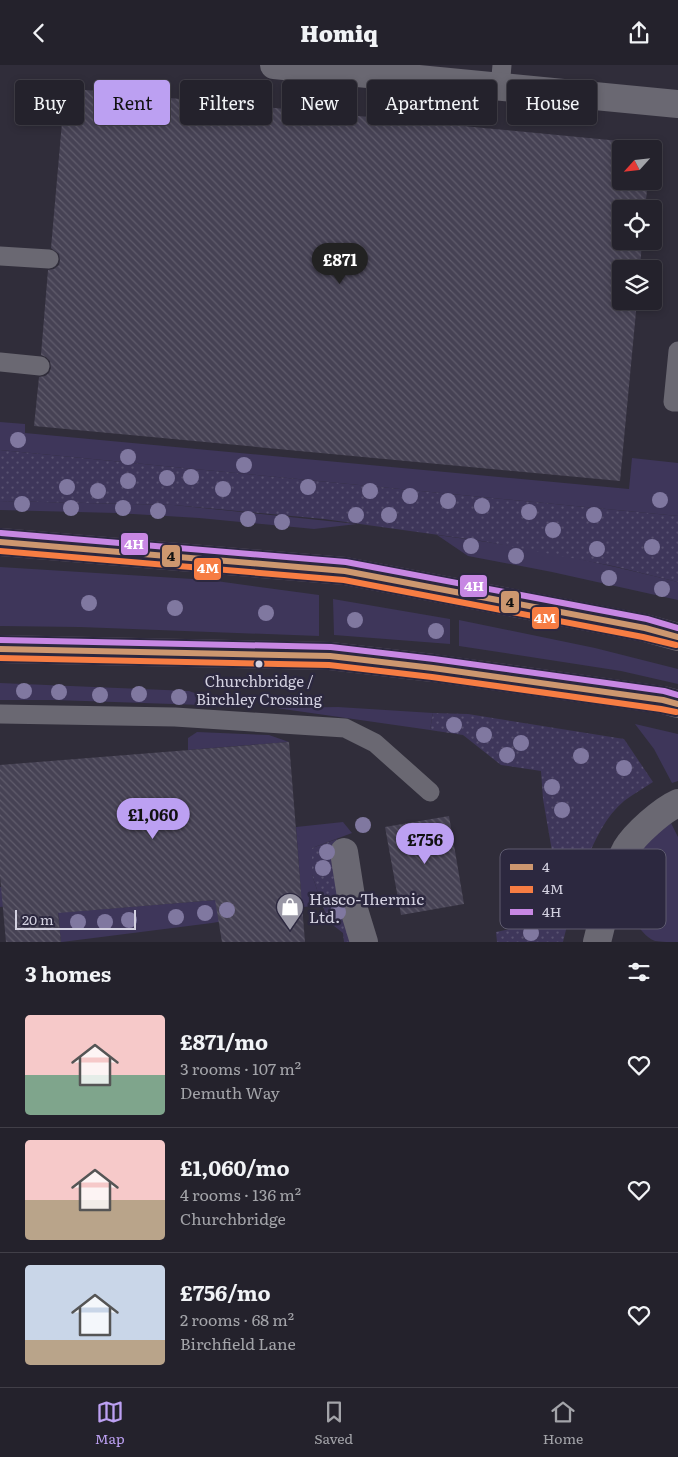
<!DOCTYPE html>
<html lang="en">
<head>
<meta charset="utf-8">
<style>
  :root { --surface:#24222c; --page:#2c2a34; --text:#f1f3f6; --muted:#a3a4a9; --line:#413f48; --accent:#bca0f2 }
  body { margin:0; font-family:Literata,serif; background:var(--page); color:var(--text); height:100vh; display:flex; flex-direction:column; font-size:19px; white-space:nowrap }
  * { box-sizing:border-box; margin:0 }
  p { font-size:16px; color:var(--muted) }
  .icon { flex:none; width:28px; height:28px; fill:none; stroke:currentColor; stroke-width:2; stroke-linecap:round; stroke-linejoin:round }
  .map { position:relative; height:877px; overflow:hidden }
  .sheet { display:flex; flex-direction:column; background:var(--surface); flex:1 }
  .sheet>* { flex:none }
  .banner { position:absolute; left:15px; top:15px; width:649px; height:45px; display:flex; gap:10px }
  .needle { width:32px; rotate:243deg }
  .buttons { position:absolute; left:612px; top:75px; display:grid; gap:10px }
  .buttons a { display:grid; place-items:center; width:50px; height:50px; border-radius:5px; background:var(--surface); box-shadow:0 2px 8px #0003,0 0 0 1px var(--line); font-size:25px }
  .scale { position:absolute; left:15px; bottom:12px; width:121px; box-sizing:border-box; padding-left:5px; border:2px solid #d3d1e0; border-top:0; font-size:14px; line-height:18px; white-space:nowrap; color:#d3d1e0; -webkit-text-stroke:4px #2c283f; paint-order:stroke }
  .price { position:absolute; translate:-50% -42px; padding:0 11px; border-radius:18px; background:var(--accent); color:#111; font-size:16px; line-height:32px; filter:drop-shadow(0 1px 2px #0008) }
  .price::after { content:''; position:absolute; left:50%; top:30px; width:15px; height:11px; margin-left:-8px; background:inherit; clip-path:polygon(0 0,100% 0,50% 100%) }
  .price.current { background:#222; color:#fff }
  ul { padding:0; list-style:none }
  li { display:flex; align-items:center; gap:15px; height:125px; padding:0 25px }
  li+li { border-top:1px solid var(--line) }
  li span { display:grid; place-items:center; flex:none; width:140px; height:100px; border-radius:5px; color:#555 }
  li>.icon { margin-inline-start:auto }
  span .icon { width:60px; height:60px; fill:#fffc; stroke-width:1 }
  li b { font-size:21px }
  h2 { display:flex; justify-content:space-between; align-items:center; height:60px; padding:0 25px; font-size:21px }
  .pill { padding:0 18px; border-radius:5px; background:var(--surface); box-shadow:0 2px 8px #0003,0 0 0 1px var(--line); font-size:18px; line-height:45px }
  .pill.current { background:var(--accent); color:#111 }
  header { display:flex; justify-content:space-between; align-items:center; height:65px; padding:0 25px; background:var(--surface); font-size:22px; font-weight:800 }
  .menu { display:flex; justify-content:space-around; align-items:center; height:70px; border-top:1px solid var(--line); background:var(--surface); font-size:14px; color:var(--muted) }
  .menu a { display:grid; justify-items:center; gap:2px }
  .menu .current { color:var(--accent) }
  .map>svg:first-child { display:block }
</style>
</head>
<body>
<header><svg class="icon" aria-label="back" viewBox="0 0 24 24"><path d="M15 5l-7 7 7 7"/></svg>Homiq<svg class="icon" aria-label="share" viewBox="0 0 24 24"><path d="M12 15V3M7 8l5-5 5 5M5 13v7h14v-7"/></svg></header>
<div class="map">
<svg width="678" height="877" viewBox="0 0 678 877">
  <defs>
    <pattern id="garden-dots" width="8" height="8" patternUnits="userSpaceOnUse" patternTransform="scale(1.25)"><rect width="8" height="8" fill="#3e365a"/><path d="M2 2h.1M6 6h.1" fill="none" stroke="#595271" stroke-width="1.8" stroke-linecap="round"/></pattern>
    <pattern id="building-back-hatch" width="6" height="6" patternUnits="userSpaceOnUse" patternTransform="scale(1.25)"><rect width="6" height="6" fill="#464254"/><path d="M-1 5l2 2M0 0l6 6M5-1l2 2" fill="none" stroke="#605c6c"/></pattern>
  </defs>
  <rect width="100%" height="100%" fill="#302d3a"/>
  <path fill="#3e365a" d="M0 357 25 359V368L629 424 632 393 678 398V451L0 385Z
    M0 436 174 440 357 459 314 464 199 453 116 448 0 445Z
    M437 470C518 480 598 497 678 517V535L552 507 468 491Z
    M0 502 209 515 319 530V571L80 562 0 561Z
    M333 534 450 554V579L334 570Z
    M459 555 595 583 678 604V619L621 606 459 581Z
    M0 618 189 626 231 641 55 635H0Z
    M338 642 433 648 430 665 276 643Z
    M635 659 678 669V716L672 718 654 684Z
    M197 667 269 670 289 677 188 685V673Z
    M343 757 352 768 312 783V810L322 839 212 858 62 877H61L57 837 0 842V822L63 817 66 847 301 828 296 762Z
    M671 758 678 772V877C671 877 661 877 655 876 628 865 621 812 636 790 645 777 658 767 671 758Z"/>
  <path fill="url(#garden-dots)" d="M0 385 678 451V517L613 501 482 476 324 454 174 440 0 436Z
    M433 648 468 649 624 674 653 717C644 723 633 729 624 736 589 765 574 834 563 877H497L496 867 519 862 513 827 557 815 543 734 541 706 501 700 463 670 430 665Z
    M337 774 339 810 356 877H344L343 868 329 857 322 839 312 810V783Z"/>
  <path fill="url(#building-back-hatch)" d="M65 23 651 79V84H621V116H648L645 144H621V176H642L640 204H621V236H637L620 416 34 361 39 312 45 311 49 308 51 303 50 296 46 292 41 290 48 205 54 204 59 200 60 195 59 189 51 183Z
    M289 677 305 877H222L215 835 58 848 61 877H6L0 811V700Z
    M449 751 464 839 401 850 385 762Z"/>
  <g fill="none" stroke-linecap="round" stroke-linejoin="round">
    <path stroke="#6a6872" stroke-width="19" d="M500 23 502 0
      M0 191 49 194
      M678 286 673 337H678
      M0 297 40 301
      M0 649 175 652 345 663 375 678 430 727"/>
    <path stroke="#6a6872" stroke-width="28" d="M274 0 678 39
      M344 787 352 838 364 877
      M597 877C605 846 611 812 626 784 635 769 662 745 678 738"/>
    <path stroke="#6c656b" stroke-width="28" d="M0 477 345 506 645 563 678 572
      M0 584 330 591 433 603 663 635 678 639"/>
    <defs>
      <path id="bus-1" d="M0 477 345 506 645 563 678 572
        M0 584 330 591 433 603 663 635 678 639"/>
      <path id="bus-2" d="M0 486 344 515 643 572 676 580
        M0 593 329 600 432 612 661 644 676 647"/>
      <path id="bus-3" d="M1 468 346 497 647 554 678 563
        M0 575 331 582 434 594 664 626 678 630"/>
    </defs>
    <use href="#bus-1" stroke="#2c283f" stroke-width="10"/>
    <use href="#bus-2" stroke="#2c283f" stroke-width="10"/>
    <use href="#bus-3" stroke="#2c283f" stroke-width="10"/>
    <use href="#bus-1" stroke="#cd976f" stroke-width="6"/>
    <use href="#bus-2" stroke="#f77d43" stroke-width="6"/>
    <use href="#bus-3" stroke="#c787e3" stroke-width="6"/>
  </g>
  <g fill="#8078a0">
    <circle cx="18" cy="375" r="8"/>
    <circle cx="128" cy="392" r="8"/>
    <circle cx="244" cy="400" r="8"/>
    <circle cx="191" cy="412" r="8"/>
    <circle cx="167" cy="413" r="8"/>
    <circle cx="128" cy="416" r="8"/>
    <circle cx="67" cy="422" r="8"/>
    <circle cx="308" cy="422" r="8"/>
    <circle cx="223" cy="424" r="8"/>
    <circle cx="98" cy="426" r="8"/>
    <circle cx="370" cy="426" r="8"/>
    <circle cx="410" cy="431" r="8"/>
    <circle cx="660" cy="435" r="8"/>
    <circle cx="448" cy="436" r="8"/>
    <circle cx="22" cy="439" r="8"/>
    <circle cx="482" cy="441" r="8"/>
    <circle cx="71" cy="443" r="8"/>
    <circle cx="123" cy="443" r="8"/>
    <circle cx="158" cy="446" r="8"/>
    <circle cx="529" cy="447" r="8"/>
    <circle cx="356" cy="450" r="8"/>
    <circle cx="389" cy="450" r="8"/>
    <circle cx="594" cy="450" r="8"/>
    <circle cx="248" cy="454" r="8"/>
    <circle cx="282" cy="457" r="8"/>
    <circle cx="553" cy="465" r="8"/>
    <circle cx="471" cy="481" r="8"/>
    <circle cx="652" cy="482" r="8"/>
    <circle cx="597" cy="484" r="8"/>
    <circle cx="516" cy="491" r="8"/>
    <circle cx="609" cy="513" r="8"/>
    <circle cx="662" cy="524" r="8"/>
    <circle cx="89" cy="538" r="8"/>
    <circle cx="175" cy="543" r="8"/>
    <circle cx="266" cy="548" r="8"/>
    <circle cx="355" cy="555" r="8"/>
    <circle cx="436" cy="566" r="8"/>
    <circle cx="24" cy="626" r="8"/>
    <circle cx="59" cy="627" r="8"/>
    <circle cx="139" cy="629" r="8"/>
    <circle cx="100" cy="630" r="8"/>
    <circle cx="179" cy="632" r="8"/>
    <circle cx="454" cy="660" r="8"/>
    <circle cx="484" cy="670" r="8"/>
    <circle cx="521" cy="678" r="8"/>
    <circle cx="507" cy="690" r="8"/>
    <circle cx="581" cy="691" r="8"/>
    <circle cx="624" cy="703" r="8"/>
    <circle cx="552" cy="722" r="8"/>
    <circle cx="562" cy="745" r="8"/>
    <circle cx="363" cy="760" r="8"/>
    <circle cx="327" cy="787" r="8"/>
    <circle cx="323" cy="803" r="8"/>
    <circle cx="227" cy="845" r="8"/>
    <circle cx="338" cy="847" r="8"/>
    <circle cx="205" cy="848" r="8"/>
    <circle cx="176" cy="852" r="8"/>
    <circle cx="129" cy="855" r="8"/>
    <circle cx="78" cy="857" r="8"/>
    <circle cx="105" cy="857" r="8"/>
    <circle cx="531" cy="868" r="8"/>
  </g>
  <defs>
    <symbol id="shop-pin" viewBox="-11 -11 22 30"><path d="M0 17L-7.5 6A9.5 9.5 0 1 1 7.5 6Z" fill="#9a98a6" stroke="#2c283f"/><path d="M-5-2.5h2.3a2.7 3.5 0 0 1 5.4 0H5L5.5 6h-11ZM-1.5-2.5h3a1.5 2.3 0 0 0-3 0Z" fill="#fff"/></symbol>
  </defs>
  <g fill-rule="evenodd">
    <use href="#shop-pin" x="274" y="826" width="32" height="43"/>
  </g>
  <circle fill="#d3d1e0" stroke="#2c283f" stroke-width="2" cx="259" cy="599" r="4.5"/>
  <g text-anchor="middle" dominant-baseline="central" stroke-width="5" stroke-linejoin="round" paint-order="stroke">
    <g font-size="15" fill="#d3d1e0" stroke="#2c283f">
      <text x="259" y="615">Churchbridge /<tspan x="259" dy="18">Birchley Crossing</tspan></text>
    </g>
    <g font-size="16" fill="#d3d1e0" stroke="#2c283f" text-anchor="start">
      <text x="309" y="833">Hasco-Thermic<tspan x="309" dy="18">Ltd.</tspan></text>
    </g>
  </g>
  <rect x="500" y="784" width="166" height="80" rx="8" fill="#2c283f" stroke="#5e5b6f" stroke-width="1"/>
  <rect x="510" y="799" width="23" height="6" fill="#cd976f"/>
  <rect x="510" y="821" width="23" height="7" fill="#f77d43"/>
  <rect x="510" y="844" width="23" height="6" fill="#c787e3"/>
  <g font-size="14" fill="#d3d1e0">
    <text x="542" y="807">4</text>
    <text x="542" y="829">4M</text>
    <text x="542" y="852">4H</text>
  </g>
  <g stroke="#2c283f" stroke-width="2">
    <rect x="120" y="467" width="29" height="24" rx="5" fill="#c787e3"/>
    <rect x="161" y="479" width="20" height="24" rx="5" fill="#cd976f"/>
    <rect x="193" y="492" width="29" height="24" rx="5" fill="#f77d43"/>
    <rect x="459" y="509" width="29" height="24" rx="5" fill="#c787e3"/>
    <rect x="500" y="525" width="20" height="24" rx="5" fill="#cd976f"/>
    <rect x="531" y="541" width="29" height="24" rx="5" fill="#f77d43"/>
  </g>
  <g font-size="14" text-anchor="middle" font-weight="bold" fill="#fff">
    <text x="134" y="484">4H</text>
    <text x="208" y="508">4M</text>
    <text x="474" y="526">4H</text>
    <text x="545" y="558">4M</text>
  </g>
  <g font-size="14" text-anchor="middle" font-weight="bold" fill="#111">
    <text x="171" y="496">4</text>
    <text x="510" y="542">4</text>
  </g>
</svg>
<div class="buttons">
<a><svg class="needle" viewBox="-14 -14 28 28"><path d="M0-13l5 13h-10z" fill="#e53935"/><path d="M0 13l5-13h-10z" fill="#a3a4a9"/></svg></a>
<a><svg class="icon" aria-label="locate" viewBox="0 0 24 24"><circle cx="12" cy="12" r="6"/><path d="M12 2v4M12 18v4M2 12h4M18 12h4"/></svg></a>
<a><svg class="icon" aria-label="layers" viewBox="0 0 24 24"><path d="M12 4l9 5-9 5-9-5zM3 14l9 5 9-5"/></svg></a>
</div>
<div class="scale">20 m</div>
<b class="price current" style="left:340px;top:220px">£871</b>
<b class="price" style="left:153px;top:775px">£1,060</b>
<b class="price" style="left:425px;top:800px">£756</b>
<div class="banner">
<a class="pill">Buy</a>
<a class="pill current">Rent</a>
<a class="pill">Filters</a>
<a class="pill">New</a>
<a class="pill">Apartment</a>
<a class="pill">House</a>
</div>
</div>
<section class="sheet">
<h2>3 homes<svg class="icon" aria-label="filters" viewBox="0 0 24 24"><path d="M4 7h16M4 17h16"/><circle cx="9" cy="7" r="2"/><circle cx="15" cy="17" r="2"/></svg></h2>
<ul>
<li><span style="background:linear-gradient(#f6c9c9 60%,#7fa58c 0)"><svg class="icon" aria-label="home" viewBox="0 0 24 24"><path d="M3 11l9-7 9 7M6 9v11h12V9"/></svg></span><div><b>£871/mo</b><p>3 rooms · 107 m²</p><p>Demuth Way</p></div><svg class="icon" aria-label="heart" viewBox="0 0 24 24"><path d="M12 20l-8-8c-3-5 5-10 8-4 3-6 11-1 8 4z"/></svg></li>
<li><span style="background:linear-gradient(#f6c9c9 60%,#b9a48a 0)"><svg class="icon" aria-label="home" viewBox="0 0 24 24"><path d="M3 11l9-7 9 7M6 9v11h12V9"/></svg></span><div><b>£1,060/mo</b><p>4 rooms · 136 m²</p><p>Churchbridge</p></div><svg class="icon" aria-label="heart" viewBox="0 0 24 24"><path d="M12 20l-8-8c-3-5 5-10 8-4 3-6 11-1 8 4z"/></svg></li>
<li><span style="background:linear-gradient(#c9d6e8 75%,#b9a48a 0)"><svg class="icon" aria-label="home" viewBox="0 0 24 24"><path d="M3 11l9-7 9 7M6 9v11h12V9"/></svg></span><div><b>£756/mo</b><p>2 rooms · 68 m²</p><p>Birchfield Lane</p></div><svg class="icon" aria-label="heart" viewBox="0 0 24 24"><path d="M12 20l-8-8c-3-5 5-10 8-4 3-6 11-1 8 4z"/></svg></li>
</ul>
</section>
<nav class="menu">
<a class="current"><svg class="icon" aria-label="map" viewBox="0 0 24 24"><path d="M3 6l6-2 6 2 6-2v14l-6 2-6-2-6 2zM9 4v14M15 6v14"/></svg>Map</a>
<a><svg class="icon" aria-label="saved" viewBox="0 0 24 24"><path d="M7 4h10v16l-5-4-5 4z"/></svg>Saved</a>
<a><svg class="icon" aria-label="home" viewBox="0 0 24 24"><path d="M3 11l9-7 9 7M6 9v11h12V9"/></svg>Home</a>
</nav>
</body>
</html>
